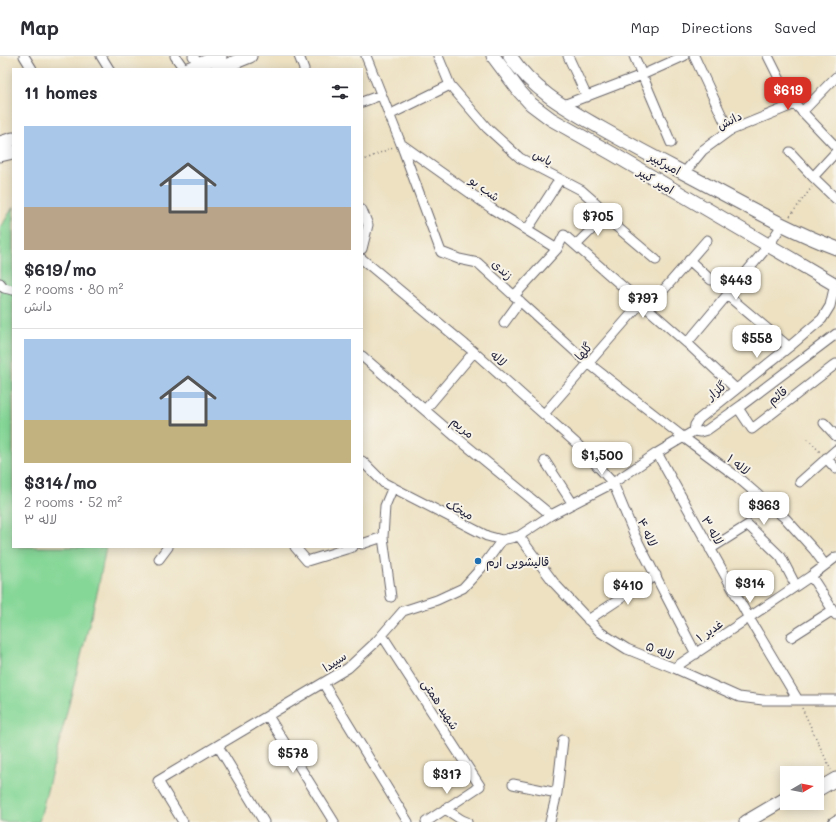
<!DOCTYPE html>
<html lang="en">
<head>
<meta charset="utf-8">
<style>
  :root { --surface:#fff; --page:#f2f2f3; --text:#2b2b33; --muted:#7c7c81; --line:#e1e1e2; --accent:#d93025 }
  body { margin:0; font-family:Mali,"Playpen Sans Arabic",sans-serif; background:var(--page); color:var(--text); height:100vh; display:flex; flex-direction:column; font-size:15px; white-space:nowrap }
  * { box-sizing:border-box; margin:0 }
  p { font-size:13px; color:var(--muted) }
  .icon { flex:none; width:22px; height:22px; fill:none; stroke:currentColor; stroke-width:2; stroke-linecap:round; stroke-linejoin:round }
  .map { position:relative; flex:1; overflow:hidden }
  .side { position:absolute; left:12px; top:12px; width:351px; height:480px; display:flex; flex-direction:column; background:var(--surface); border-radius:0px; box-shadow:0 2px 10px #0003 }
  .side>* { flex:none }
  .needle { width:26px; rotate:80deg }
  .fabs { position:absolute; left:780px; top:710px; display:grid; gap:8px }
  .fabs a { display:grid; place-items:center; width:44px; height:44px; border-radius:0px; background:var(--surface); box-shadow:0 2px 10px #0003; font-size:20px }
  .price { position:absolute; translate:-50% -34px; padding:0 9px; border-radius:8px; background:#fff; color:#222; font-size:13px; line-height:26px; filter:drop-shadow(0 1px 2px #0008) }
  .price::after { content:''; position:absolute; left:50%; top:24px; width:12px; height:9px; margin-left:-6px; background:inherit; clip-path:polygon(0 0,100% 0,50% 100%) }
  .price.current { background:var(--accent); color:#fff }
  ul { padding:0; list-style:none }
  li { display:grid; align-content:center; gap:8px; height:212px; padding:0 12px }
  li+li { border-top:1px solid var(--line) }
  li span { display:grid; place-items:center; height:124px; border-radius:0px; color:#555 }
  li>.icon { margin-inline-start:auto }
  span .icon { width:72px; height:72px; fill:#fffc; stroke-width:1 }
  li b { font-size:17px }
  h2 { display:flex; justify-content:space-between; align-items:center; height:48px; padding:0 12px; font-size:17px }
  header { display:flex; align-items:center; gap:24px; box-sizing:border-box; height:56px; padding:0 20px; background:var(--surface); border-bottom:1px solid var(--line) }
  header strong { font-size:19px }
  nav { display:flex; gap:22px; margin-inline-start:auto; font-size:14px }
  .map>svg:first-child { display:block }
</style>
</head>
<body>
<header>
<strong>Map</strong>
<nav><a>Map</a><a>Directions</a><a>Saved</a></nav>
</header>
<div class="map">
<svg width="836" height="766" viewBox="0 0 836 766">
  <rect width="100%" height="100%" fill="#f7f3e8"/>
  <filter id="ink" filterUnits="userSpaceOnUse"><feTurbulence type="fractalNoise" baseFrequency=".025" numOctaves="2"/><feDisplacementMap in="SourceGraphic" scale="8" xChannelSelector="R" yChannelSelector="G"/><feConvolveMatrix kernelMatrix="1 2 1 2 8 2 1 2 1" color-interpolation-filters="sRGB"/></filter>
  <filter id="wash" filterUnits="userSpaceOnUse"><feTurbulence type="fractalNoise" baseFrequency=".012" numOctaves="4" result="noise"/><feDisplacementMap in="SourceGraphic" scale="16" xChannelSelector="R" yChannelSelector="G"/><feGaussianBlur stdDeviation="0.9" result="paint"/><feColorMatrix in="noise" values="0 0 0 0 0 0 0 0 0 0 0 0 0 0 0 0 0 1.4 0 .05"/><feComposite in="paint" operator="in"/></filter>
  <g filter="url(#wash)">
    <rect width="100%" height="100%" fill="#ede1c2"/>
    <path fill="#85d797" stroke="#547c69" d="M13 151V491H106L98 533 39 766H0V173Z"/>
  </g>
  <g filter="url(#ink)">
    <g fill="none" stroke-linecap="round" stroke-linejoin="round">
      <defs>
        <path id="street" d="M24 0 32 13
          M101 0 109 13
          M175 0 184 13
          M193 0 199 9
          M299 0 304 13
          M366 0 401 88 441 196 459 203 478 207 588 307 683 381 736 420 786 463 814 494 825 509
          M438 0 450 29 487 72 520 102 581 134 597 148 611 166 656 204
          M568 0 587 41
          M634 0 671 87
          M694 0 729 75
          M768 0 782 28 795 48 836 91
          M362 46 381 39
          M561 50 642 19 684 0
          M802 56 836 21
          M389 59 450 29
          M401 88 494 154 557 193
          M790 96 813 121
          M836 96 813 121 836 143
          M684 117 703 94 729 75 795 48
          M362 154 368 169 362 193
          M527 174 560 123
          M576 189 606 159
          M362 203 474 296 577 388 613 427 635 480 696 598
          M689 204 711 224
          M0 227 4 232 13 234
          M727 239 789 291
          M514 240 557 193 564 179 687 287 736 333
          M647 253 707 184
          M504 267 520 245
          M687 287 769 189 782 169
          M362 300 456 381 551 459
          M738 352 752 373 836 308
          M425 354 474 296
          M544 358 641 247
          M824 367 836 380
          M694 375 695 369 699 363 789 291 822 263 830 250 835 228
          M657 397 749 562 798 644
          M826 402 836 413
          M362 405 384 427 487 480 502 484 519 480 551 459 613 427 657 397 694 375 700 376 707 374 742 349 836 278
          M545 405 573 448
          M800 426 836 394
          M519 480 555 528 600 576 627 593 674 612 739 641 763 644H836
          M362 488 383 481
          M295 491 307 505 353 491
          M710 493 748 469 781 501 796 530
          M159 503 168 491
          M811 520 836 559
          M391 541 383 481 385 450 393 431
          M588 564 656 519
          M382 579 480 730 426 766
          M791 581 833 554
          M674 612 811 520 836 501
          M323 627 408 766
          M268 660 334 766
          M218 690 264 766
          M513 728 557 737
          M445 753 462 764 467 766
          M183 766 158 725 348 612 376 586 403 555 437 544 463 532 483 510 502 484
          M550 766 557 737 563 684
          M833 766 836 764"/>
        <path id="secondary" d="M493 0 520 36 531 48 551 63 613 98 836 229
          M510 0C533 34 564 51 599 71 627 87 655 102 684 117 734 143 783 172 836 192
          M188 13 220 0
          M218 13 250 0
          M0 87 13 83
          M0 99 13 96
          M817 734 836 723
          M746 766 787 742"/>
      </defs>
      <use href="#street" stroke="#69656a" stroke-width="11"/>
      <use href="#secondary" stroke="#69656a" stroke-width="15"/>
      <path stroke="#69656a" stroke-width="1.5" stroke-dasharray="1 3" stroke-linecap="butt" d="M362 105 393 91
        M790 160 812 131
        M808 383 821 397
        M802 652 831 714"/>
      <use href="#street" stroke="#fff" stroke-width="9"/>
      <use href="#secondary" stroke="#fff" stroke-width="13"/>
    </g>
  </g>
  <circle fill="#1f6fb2" stroke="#f7f3e8" stroke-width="1.5" cx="478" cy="505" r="4"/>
  <g text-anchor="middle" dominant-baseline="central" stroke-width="4" stroke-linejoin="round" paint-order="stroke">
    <g font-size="12" fill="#22223b" stroke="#f7f3e8">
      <text transform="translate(729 64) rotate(-27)">دانش</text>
      <text transform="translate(543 101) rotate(27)">یاس</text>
      <text transform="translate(665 107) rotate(28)">امیرکبیر</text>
      <text transform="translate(656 124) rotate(31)">امیر کبیر</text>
      <text transform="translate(485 132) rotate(36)">شب بو</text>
      <text transform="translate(503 213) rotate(43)">زندی</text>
      <text transform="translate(583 295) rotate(-49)">گلها</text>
      <text transform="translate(499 302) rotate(42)">لاله</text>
      <text transform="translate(716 334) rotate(-39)">گلزار</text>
      <text transform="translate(777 339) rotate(-38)">قائم</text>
      <text transform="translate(463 371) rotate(40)">مریم</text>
      <text transform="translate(739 408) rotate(38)">لاله ۱</text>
      <text transform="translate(460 453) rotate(27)">میخک</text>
      <text transform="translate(713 474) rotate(60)">لاله ۳</text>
      <text transform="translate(648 476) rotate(65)">لاله ۴</text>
      <text transform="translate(709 574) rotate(-35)">غدیر ۱</text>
      <text transform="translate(660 594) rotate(22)">لاله ۵</text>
      <text transform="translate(334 605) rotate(-34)">سپیدا</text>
      <text transform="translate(441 648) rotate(57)">شهید همتی</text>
    </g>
    <g font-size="12" fill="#22223b" stroke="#f7f3e8" text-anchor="start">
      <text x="486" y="505">قالیشویی ارم</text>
    </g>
  </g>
</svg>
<div class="fabs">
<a><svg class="needle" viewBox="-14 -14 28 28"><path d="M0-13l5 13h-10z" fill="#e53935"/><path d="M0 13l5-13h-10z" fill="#7c7c81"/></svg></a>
</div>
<b class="price current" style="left:788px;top:55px">$619</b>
<b class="price" style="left:598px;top:181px">$705</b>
<b class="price" style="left:736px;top:245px">$443</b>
<b class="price" style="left:643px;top:263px">$797</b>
<b class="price" style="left:757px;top:303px">$558</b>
<b class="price" style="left:602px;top:420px">$1,500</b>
<b class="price" style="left:764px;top:470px">$363</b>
<b class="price" style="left:750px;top:548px">$314</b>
<b class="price" style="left:628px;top:550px">$410</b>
<b class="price" style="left:293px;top:718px">$578</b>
<b class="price" style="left:447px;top:739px">$317</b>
<section class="side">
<h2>11 homes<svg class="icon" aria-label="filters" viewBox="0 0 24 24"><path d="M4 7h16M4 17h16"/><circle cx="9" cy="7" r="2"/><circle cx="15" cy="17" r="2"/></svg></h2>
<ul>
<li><span style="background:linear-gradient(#a9c7e8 65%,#b9a48a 0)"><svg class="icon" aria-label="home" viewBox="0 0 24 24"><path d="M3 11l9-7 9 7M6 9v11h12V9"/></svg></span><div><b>$619/mo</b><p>2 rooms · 80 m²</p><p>دانش</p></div></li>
<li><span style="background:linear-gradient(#a9c7e8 65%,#c2b280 0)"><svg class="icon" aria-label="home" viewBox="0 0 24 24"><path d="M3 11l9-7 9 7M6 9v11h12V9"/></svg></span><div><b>$314/mo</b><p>2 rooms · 52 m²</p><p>لاله ۳</p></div></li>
</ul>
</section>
</div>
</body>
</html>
